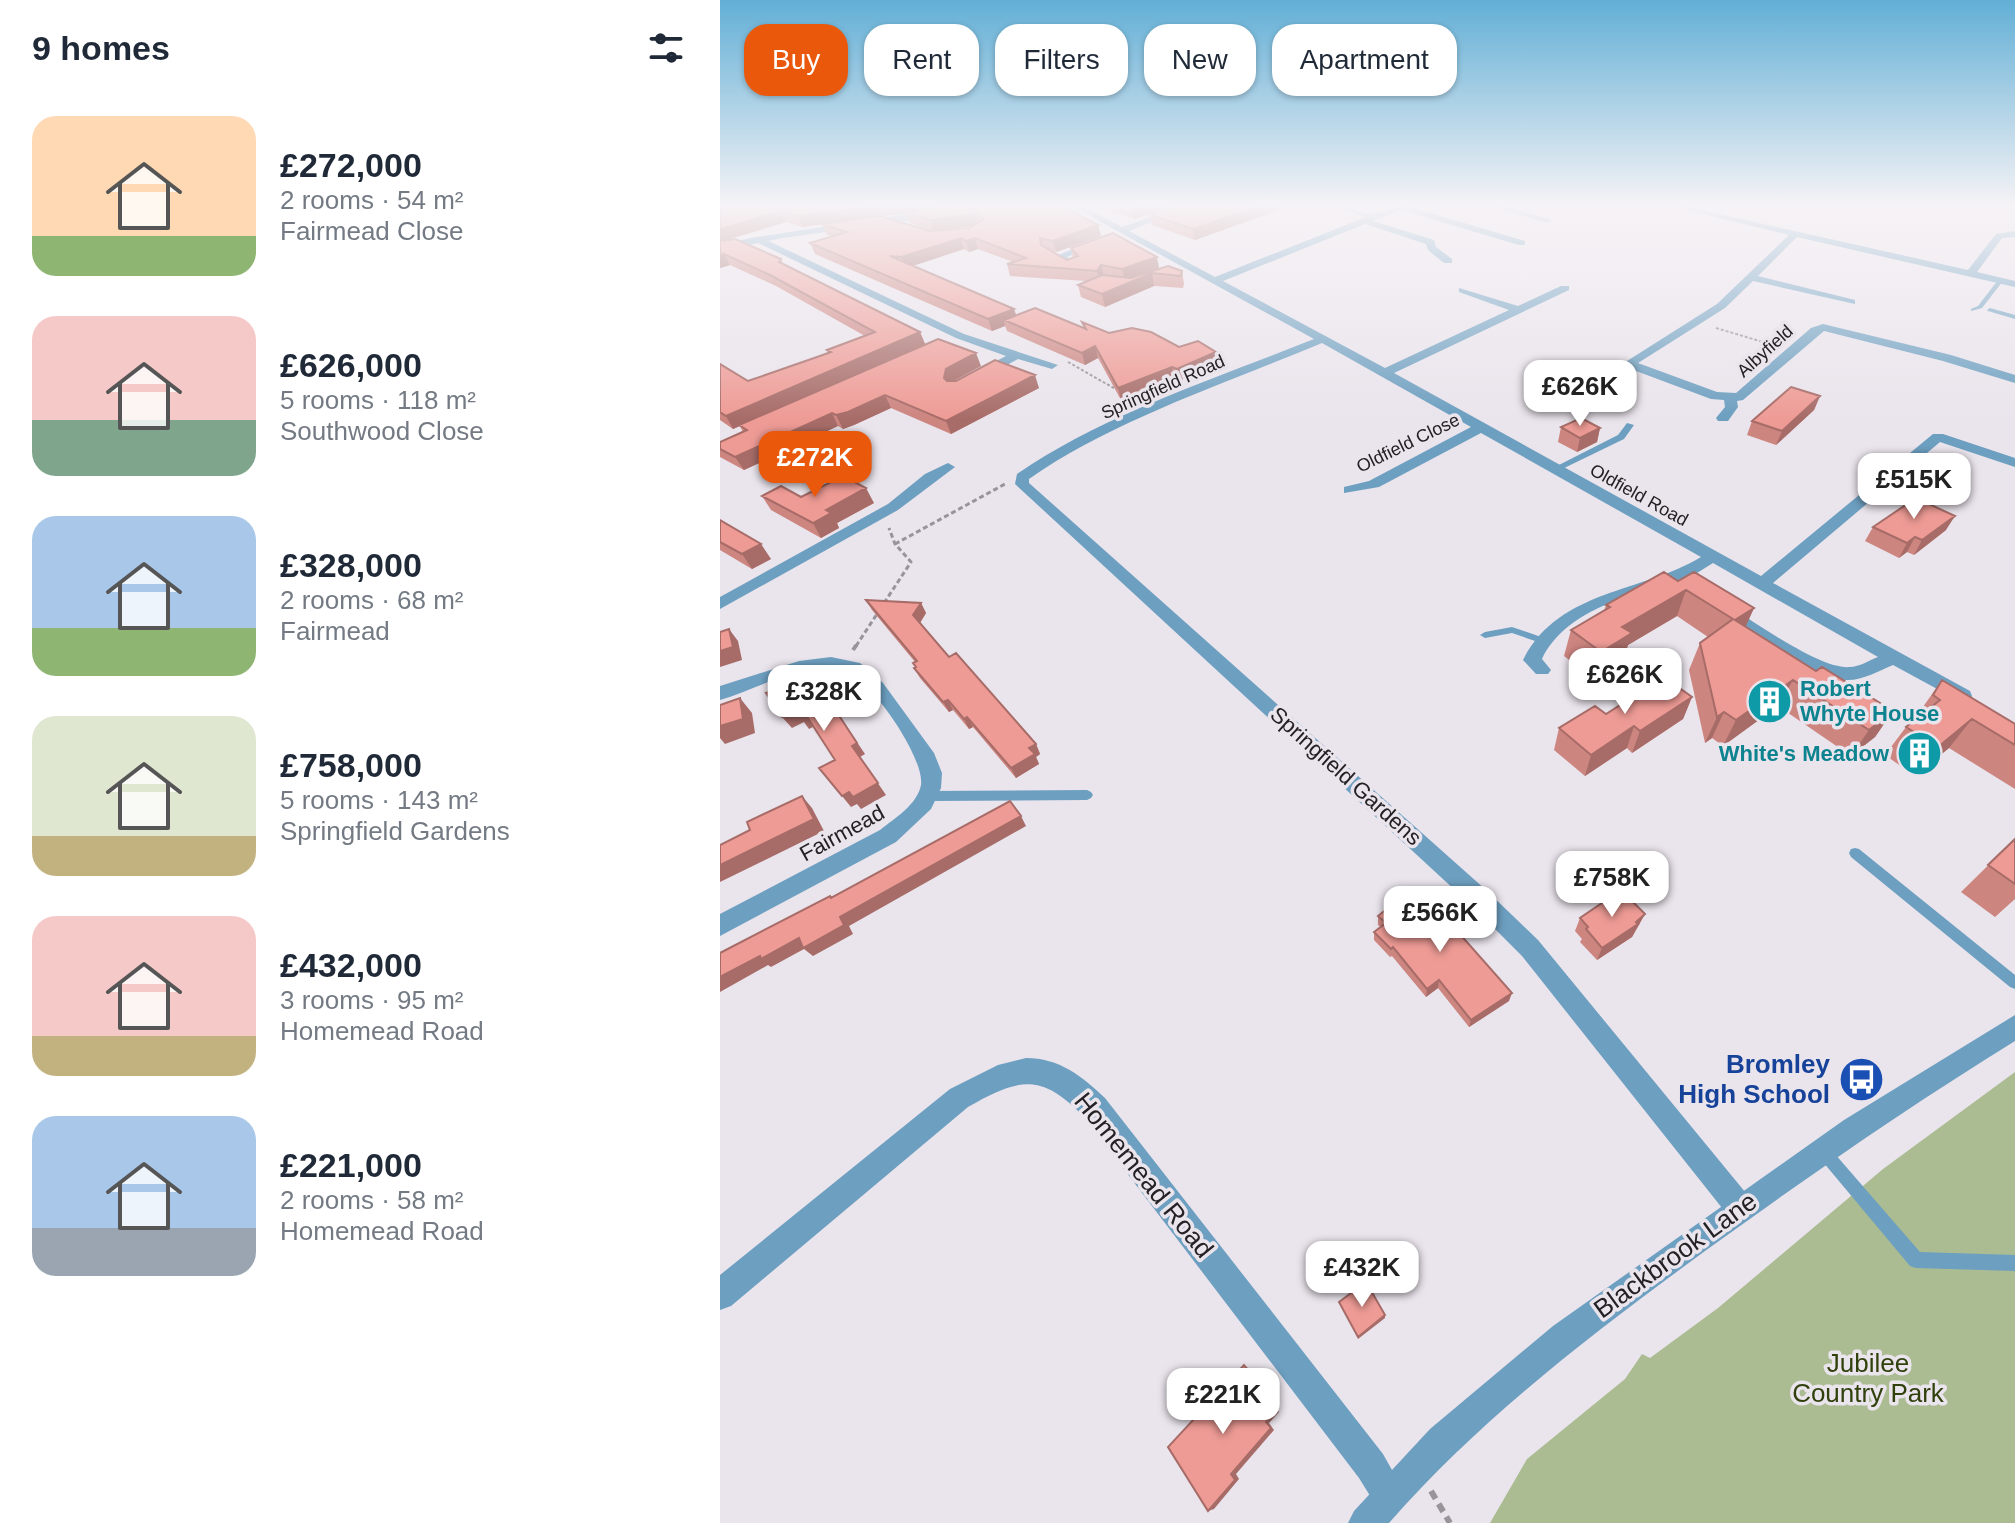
<!DOCTYPE html>
<html lang="en">
<head>
<meta charset="utf-8">
<style>
  :root { --surface:#fff; --page:#f2f2f3; --text:#1f2937; --muted:#747a83; --accent:#ea580c }
  body { margin:0; font-family:Arial,sans-serif; background:var(--page); color:var(--text); height:100vh; display:flex; flex-direction:column; font-size:30px; white-space:nowrap }
  * { box-sizing:border-box; margin:0 }
  p { font-size:26px; color:var(--muted) }
  .icon { flex:none; width:44px; height:44px; fill:none; stroke:currentColor; stroke-width:2; stroke-linecap:round; stroke-linejoin:round }
  .map { position:relative; flex:1; overflow:hidden }
  .sheet { display:flex; flex-direction:column; background:var(--surface); width:720px }
  .sheet>* { flex:none }
  .top-card { position:absolute; left:24px; top:24px; width:760px; height:72px; display:flex; gap:16px }
  .price { position:absolute; translate:-50% -68px; padding:0 18px; border-radius:16px; background:#fff; color:#222; font-size:26px; line-height:52px; filter:drop-shadow(0 2px 4px #0008) }
  .price::after { content:''; position:absolute; left:50%; top:48px; width:24px; height:18px; margin-left:-12px; background:inherit; clip-path:polygon(0 0,100% 0,50% 100%) }
  .price.selected { background:var(--accent); color:#fff }
  ul { padding:0; list-style:none }
  li { display:flex; align-items:center; gap:24px; height:200px; padding:0 32px }
  li span { display:grid; place-items:center; flex:none; width:224px; height:160px; border-radius:24px; color:#555 }
  li>.icon { margin-inline-start:auto }
  span .icon { width:96px; height:96px; fill:#fffc; stroke-width:1 }
  li b { font-size:34px }
  h2 { display:flex; justify-content:space-between; align-items:center; height:96px; padding:0 32px; font-size:34px }
  .chip { padding:0 28px; border-radius:24px; background:var(--surface); box-shadow:0 2px 6px #0004; font-size:28px; line-height:72px }
  .chip.selected { background:var(--accent); color:#fff }
  main { display:flex; flex:1; min-height:0 }
  .map>svg:first-child { display:block }
</style>
</head>
<body>
<main>
<section class="sheet">
<h2>9 homes<svg class="icon" aria-label="filters" viewBox="0 0 24 24"><path d="M4 7h16M4 17h16"/><circle cx="9" cy="7" r="2"/><circle cx="15" cy="17" r="2"/></svg></h2>
<ul>
<li><span style="background:linear-gradient(#ffd9b3 75%,#8fb573 0)"><svg class="icon" aria-label="home" viewBox="0 0 24 24"><path d="M3 11l9-7 9 7M6 9v11h12V9"/></svg></span><div><b>£272,000</b><p>2 rooms · 54 m²</p><p>Fairmead Close</p></div></li>
<li><span style="background:linear-gradient(#f6c9c9 65%,#7fa58c 0)"><svg class="icon" aria-label="home" viewBox="0 0 24 24"><path d="M3 11l9-7 9 7M6 9v11h12V9"/></svg></span><div><b>£626,000</b><p>5 rooms · 118 m²</p><p>Southwood Close</p></div></li>
<li><span style="background:linear-gradient(#a9c7e8 70%,#8fb573 0)"><svg class="icon" aria-label="home" viewBox="0 0 24 24"><path d="M3 11l9-7 9 7M6 9v11h12V9"/></svg></span><div><b>£328,000</b><p>2 rooms · 68 m²</p><p>Fairmead</p></div></li>
<li><span style="background:linear-gradient(#dfe7d0 75%,#c2b280 0)"><svg class="icon" aria-label="home" viewBox="0 0 24 24"><path d="M3 11l9-7 9 7M6 9v11h12V9"/></svg></span><div><b>£758,000</b><p>5 rooms · 143 m²</p><p>Springfield Gardens</p></div></li>
<li><span style="background:linear-gradient(#f6c9c9 75%,#c2b280 0)"><svg class="icon" aria-label="home" viewBox="0 0 24 24"><path d="M3 11l9-7 9 7M6 9v11h12V9"/></svg></span><div><b>£432,000</b><p>3 rooms · 95 m²</p><p>Homemead Road</p></div></li>
<li><span style="background:linear-gradient(#a9c7e8 70%,#9aa5b1 0)"><svg class="icon" aria-label="home" viewBox="0 0 24 24"><path d="M3 11l9-7 9 7M6 9v11h12V9"/></svg></span><div><b>£221,000</b><p>2 rooms · 58 m²</p><p>Homemead Road</p></div></li>
</ul>
</section>
<div class="map">
<svg width="1295" height="1523" viewBox="0 0 1295 1523">
  <rect width="100%" height="100%" fill="#eae4ec"/>
  <path fill="#abbc92" d="M1295 1072V1523H770L807 1459 905 1379 922 1354 930 1358 998 1308 1163 1169Z"/>
  <g fill="none" stroke-linecap="round" stroke-linejoin="round">
    <path stroke="#98949a" stroke-width="2" stroke-dasharray="3 2" stroke-linecap="butt" d="M996 328 1053 345
      M348 362 399 391"/>
    <path stroke="#98949a" stroke-width="3" stroke-dasharray="5 3" stroke-linecap="butt" d="M175 544 285 484
      M164 603 191 562 175 544 169 528
      M136 646 159 611"/>
    <path stroke="#98949a" stroke-width="4" stroke-dasharray="6 4" stroke-linecap="butt" d="M133 650 137 644"/>
    <path stroke="#98949a" stroke-width="6" stroke-dasharray="9 6" stroke-linecap="butt" d="M711 1491 730 1523"/>
    <path fill="#6d9fc0" fill-rule="evenodd" d="M1278 280 1283 281 1262 308 1251 311V309L1258 306Z
      M1270 308 1295 315V319L1268 311 1267 310Z
      M912 363 915 365 914 366 880 372 865 379 862 377 876 369Z
      M907 423 914 425 904 439 838 471 831 469 898 435Z
      M792 627 827 639 829 641 824 644 792 633 765 638 760 635 765 632Z
      M367 790 371 792 373 795 371 798 367 800 208 801 204 799 202 796 204 793 208 791Z
      M1135 848 1139 849 1295 975V989L1290 987 1131 857 1129 853 1131 849Z
      M1103 1143 1108 1146 1200 1252 1295 1255V1271L1196 1268 1190 1266 1098 1156 1095 1151 1098 1146Z"/>
    <path fill="#6d9fc0" fill-rule="evenodd" d="M352 206H362L402 227 461 206H472L409 231 495 277 646 217 612 206C626 206 643 215 656 213 667 212 675 206 687 206L805 241V245H799L681 210 653 221 714 240 716 247 732 259V263H724L708 250 706 244 645 224 503 281 665 368 789 310 739 292V288L798 306 841 286H849V290L674 373 1041 576 1213 434H1223L1295 458V467L1220 442 1053 583 1250 691 1252 696 1250 701 1243 703 1173 665C1159 671 1141 681 1126 680 1079 678 994 611 955 583 908 595 845 611 822 659L831 670 828 674H816L803 660C839 589 922 593 981 557L761 433 659 487 624 493V487L649 481 751 427 602 343C509 382 391 421 309 479V483L766 890 818 940 1030 1198 1034 1208 1030 1218 1020 1222 1010 1218 802 956 750 904 295 484 297 474C382 415 497 378 594 339ZM993 563 1158 657C1150 660 1139 667 1130 667 1096 671 1000 598 969 578Z
      M771 206H784L832 220 827 223Z
      M950 206H964L1248 270 1276 234 1295 231V237L1282 238 1257 272 1295 281V287L1077 237 1038 276 1135 300V304L1033 281 1005 308 918 363 997 392 1016 393 1091 328 1103 324 1231 355 1295 375V383L1223 361 1104 331 1023 400 1017 401 1018 407 1008 421H998L996 418 1005 407 1004 400 991 399 908 368 907 361 997 304 1069 235Z
      M34 237H40L244 334 338 365 332 369 298 359 263 378H255V372L286 356 236 338 34 241Z
      M371 241 379 243 347 257 357 264V268H349L334 257Z
      M228 463 235 467 178 510 0 609V597L168 504 205 474Z
      M111 657 140 663 163 683 214 753 222 773 221 788 211 809 176 842 0 936V914L160 830C175 818 197 805 201 785 205 758 151 679 125 671 86 660 37 689 0 700V686L79 661Z
      M306 1058C339 1058 362 1076 385 1098L663 1454 686 1495 681 1507 669 1512 657 1507 639 1478 365 1118C322 1073 300 1077 248 1107L11 1306 0 1310V1275L230 1089 278 1065Z"/>
    <path fill="#6d9fc0" fill-rule="evenodd" d="M239 206H253L187 221 62 238 0 251V245L31 238Z
      M1295 1015V1041C1188 1107 1086 1178 985 1251 872 1334 762 1417 669 1523H628L634 1511 710 1429 833 1326 1124 1120Z"/>
  </g>
  <path fill="#cd8580" fill-rule="evenodd" d="M0 206H342L378 225 381 236 336 252 331 250 347 260 353 258 351 248 439 268 411 278 448 266 462 271 464 284 463 288 434 286 385 307 361 297 358 285 366 281 290 276 287 264 293 262 258 249 249 252 244 249 193 266 296 315 364 328 362 322 389 333 459 347 498 364 459 381 454 379 401 400 378 358 365 365 287 331 285 326 272 331 95 254 90 243 112 236 107 235 102 224 82 227 66 222 5 240 61 259 63 263 200 332 205 344 261 366 234 381 319 388 231 434 171 408 134 425 123 429 118 426 24 470 0 457V442L23 432 20 426 13 429 0 420V364L28 381 97 357 108 353 107 350 145 336 56 286 10 265 0 268ZM191 212 186 213 190 223 213 231 254 226 249 228 210 231 112 223Z
    M376 206H453L415 219Z
    M569 206 475 240 432 225 430 215Z
    M1100 396 1094 410 1056 445 1027 435 1032 421Z
    M841 427 880 428 877 442 857 452 838 442Z
    M42 496 81 497 154 503 117 523 119 528 101 538 51 510Z
    M0 520 51 559 32 569 0 550Z
    M1153 527 1226 530 1194 555 1187 552 1179 558 1145 541Z
    M958 581 1034 608 1025 626 1096 671 1173 711 1155 737 1131 756 1058 706 1003 746 992 738 985 743 969 670 980 643 988 637 957 616 908 645 903 660 873 678 844 656 851 630 884 611 886 605Z
    M146 600 201 603 206 613 200 623 229 657 316 744 320 754 316 757 319 764 296 778 253 727 249 729 233 710 229 712 200 678 194 668 196 667 195 662 152 610Z
    M1222 680 1295 724V789L1229 748 1195 776 1165 755 1186 727 1193 721Z
    M972 697 963 719 912 753 907 748 865 776 834 750 839 728 886 714Z
    M1295 839V899L1275 917 1241 892Z
    M925 914 912 937 877 960 860 942 862 939 855 931 860 918Z
    M658 916 789 1001 749 1027 718 988 706 997 672 956 670 957 654 940V932L661 927 658 925Z"/>
  <path fill="#a76c68" d="M156 206H235L82 227 78 216Z
    M422 206H453L415 219 413 209Z
    M539 206H569L475 240 473 229Z
    M61 211 66 222 0 242V229Z
    M255 214 259 225 213 231 210 220Z
    M378 225 381 236 336 252 333 241Z
    M241 238 244 249 186 268 181 257Z
    M255 238 258 249 249 252 246 241Z
    M4 254 10 265 0 268V255Z
    M437 257 439 268 405 280 402 269Z
    M381 265 384 276 380 282 377 271Z
    M432 273 434 286 385 307 382 294Z
    M294 309 298 320H284L285 326 272 331 268 319Z
    M200 332 205 344 13 429 6 416Z
    M375 346 378 358 365 365 362 353Z
    M496 352 498 364 459 381 457 369Z
    M256 353 261 366 231 382 229 391 224 378 226 369Z
    M452 367 454 379 401 400 398 388Z
    M315 375 319 388 231 434 226 421Z
    M165 395 171 408 134 425 123 429 116 415Z
    M1100 396 1094 410 1056 445 1062 431Z
    M112 413 118 426 24 470 15 457Z
    M880 428 877 442 857 452 860 438Z
    M146 488 154 503 117 523 119 528 101 538 93 523 106 510Z
    M1235 516 1226 530 1194 555 1202 540Z
    M1195 537 1187 552 1179 558 1187 543Z
    M41 544 51 559 32 569 22 554Z
    M966 590 957 616 908 645 903 660 873 678 881 652 902 627Z
    M201 603 206 613 198 626 193 615Z
    M1034 608 1022 635 1015 620Z
    M9 629 18 641 22 660 0 667V651Z
    M1073 680 1058 706 1003 746 1016 720Z
    M972 697 963 719 912 753 920 731Z
    M20 698 32 713 35 733 5 744 0 738V726Z
    M228 700 233 710 229 712 223 702Z
    M75 710 86 715 95 726 89 729 84 722 72 728 62 717Z
    M116 711 145 754 140 757 166 795 141 809 137 804 131 807 122 796 132 746Z
    M1173 711 1155 737 1131 756 1149 730Z
    M1004 712 992 738 985 743 997 717Z
    M247 717 253 727 249 729 244 719Z
    M1252 719 1229 748 1195 776 1218 747Z
    M914 726 907 748 865 776 871 755Z
    M316 744 320 754 316 757 319 764 296 778 291 768 309 748Z
    M82 796 92 808 104 831 0 882V865Z
    M301 816 306 826 129 926 133 934 93 956 84 949 51 967 48 965 0 992V977L40 956 120 917Z
    M925 914 912 937 877 960 882 948Z
    M719 980 718 988 706 997 707 989Z
    M792 993 789 1001 749 1027 751 1020Z
    M665 1315V1318L638 1339V1337Z
    M524 1365 528 1368 559 1412 549 1423 554 1430 516 1474 519 1479 494 1509 488 1511 546 1422Z"/>
  <path fill="#ee9b95" stroke="#a76c68" stroke-width="2" d="M0 206H156L78 216 61 211 0 229Z
    M219 206H342L378 225 333 241 320 238 321 245 347 260 358 256 351 248 393 233 437 257 402 269 381 265 377 271 287 264 306 258 255 238 246 241 241 238 181 257 170 256 294 309 268 319 90 243 127 232 102 224 160 216 210 231 249 228 264 219 255 214 210 220 186 213Z
    M403 206H422L413 209Z
    M453 206H539L473 229 430 215Z
    M15 239 61 259 59 262 200 332 6 416 0 412V364L28 381 97 357 111 352 107 350 155 332 50 275 4 254 0 255V241Z
    M448 266 462 271 461 276 432 273 382 294 358 285 382 275 411 278Z
    M315 308 366 329 362 322 389 333 412 328 431 332 459 347 478 341 496 352 457 369 452 367 398 388 375 346 362 353 284 320Z
    M218 339 256 353 226 369 224 378 227 381H236L275 360 315 375 226 421 165 395 128 412 116 415 112 413 15 457 0 449V442L27 430 19 425Z
    M1071 387 1100 396 1062 431 1032 421Z
    M861 418 880 428 860 438 841 427Z
    M123 476 146 488 106 510 111 513 93 523 42 496 61 486 81 497Z
    M1196 498 1235 516 1202 540 1195 537 1187 543 1153 527Z
    M0 520 41 544 22 554 0 542Z
    M944 572 958 581 974 572 1034 608 1015 620 1096 671 1102 667 1173 711 1149 730 1073 680 1016 720 1004 712 997 717 980 643 1013 619 966 590 902 627 912 633 881 652 851 630 890 607 886 605Z
    M146 600 201 603 193 615 229 657 236 653 316 744 309 748 315 754 291 768 247 717 244 719 228 700 223 702 194 668 196 667 193 663 197 661Z
    M9 629 13 647 0 651V632Z
    M78 669 110 714 116 711 137 743 132 746 158 783 133 797 129 792 122 796 99 768 115 760 86 715 80 718 75 710 62 717 46 693 54 691 49 682Z
    M944 677 972 697 920 731 914 726 871 755 839 728 875 706 886 714Z
    M1222 680 1295 724V745L1252 719 1218 747 1186 727 1220 700 1213 695Z
    M20 698 23 719 0 726V705Z
    M82 796 94 819 0 865V845L30 830 27 822Z
    M290 801 301 816 120 917 124 925 83 948 79 938 41 959 40 956 0 977V953L110 896 111 898Z
    M1295 839V884L1268 865Z
    M901 890 925 914 916 922 918 924 882 948 866 929 868 927 860 918Z
    M689 891 697 898 701 895 731 924 792 993 751 1020 719 980 707 989 673 947 671 949 654 932 666 923 658 916Z
    M646 1282 665 1315 638 1337 619 1302Z
    M524 1365 556 1410 546 1422 551 1428 511 1474 515 1480 488 1511 448 1447Z"/>
  <linearGradient id="sky" x2="0" y2="1"><stop stop-color="#62afd6"/><stop offset="0.49" stop-color="#f6f3f6"/><stop offset="1" stop-color="#f6f3f6" stop-opacity="0"/></linearGradient>
  <rect width="1295" height="419" fill="url(#sky)"/>
  <defs>
    <symbol id="building-disc" viewBox="-11 -11 22 22"><circle r="9.5" fill="#0f9aa8" stroke="#eae4ec"/><path d="M-4-6H4V6H1V3H-1V6H-4ZM-2.5-4.3h1.7v1.8h-1.7ZM.8-4.3h1.7v1.8H.8ZM-2.5-1h1.7V.8h-1.7ZM.8-1h1.7V.8H.8Z" fill="#fff"/></symbol>
    <symbol id="bus-disc" viewBox="-11 -11 22 22"><circle r="9.5" fill="#1a4fb4" stroke="#eae4ec"/><path d="M-5-6H5V4H4V6H2V4H-2V6H-4V4H-5ZM-3.5-4V0h7V-4ZM-3.5 1.2v1.5H-2V1.2ZM2 1.2v1.5H3.5V1.2Z" fill="#fff"/></symbol>
  </defs>
  <g fill-rule="evenodd">
    <use href="#building-disc" x="1024" y="676" width="51" height="51"/>
    <use href="#building-disc" x="1174" y="728" width="51" height="51"/>
    <use href="#bus-disc" x="1116" y="1054" width="51" height="51"/>
  </g>
  <g text-anchor="middle" dominant-baseline="central" stroke-width="7" stroke-linejoin="round" paint-order="stroke">
    <g font-size="18" fill="#232124" stroke="#eae4ec">
      <text transform="translate(1045 351) rotate(-42)">Albyfield</text>
      <text transform="translate(443 387) rotate(-24)">Springfield Road</text>
      <text transform="translate(688 443) rotate(-26)">Oldfield Close</text>
      <text transform="translate(919 495) rotate(29)">Oldfield Road</text>
    </g>
    <g font-size="22" font-weight="bold" fill="#0d838f" stroke="#eae4ec" text-anchor="start">
      <text x="1080" y="688">Robert<tspan x="1080" dy="25">Whyte House</tspan></text>
      <text x="1169" y="753" text-anchor="end">White's Meadow</text>
    </g>
    <g font-size="22" fill="#232124" stroke="#eae4ec">
      <text transform="translate(626 776) rotate(42)">Springfield Gardens</text>
      <text transform="translate(122 833) rotate(-29)">Fairmead</text>
    </g>
    <g font-size="26" font-weight="bold" fill="#164399" stroke="#eae4ec" text-anchor="end">
      <text x="1110" y="1064">Bromley<tspan x="1110" dy="30">High School</tspan></text>
    </g>
    <g font-size="26" fill="#232124" stroke="#eae4ec">
      <text transform="translate(424 1175) rotate(51)">Homemead Road</text>
      <text transform="translate(955 1255) rotate(-36)">Blackbrook Lane</text>
    </g>
    <g font-size="26" fill="#30410c" stroke="#eae4ec">
      <text x="1148" y="1363">Jubilee<tspan x="1148" dy="30">Country Park</tspan></text>
    </g>
  </g>
</svg>
<b class="price" style="left:860px;top:428px">£626K</b>
<b class="price selected" style="left:95px;top:499px">£272K</b>
<b class="price" style="left:1194px;top:521px">£515K</b>
<b class="price" style="left:905px;top:716px">£626K</b>
<b class="price" style="left:104px;top:733px">£328K</b>
<b class="price" style="left:892px;top:919px">£758K</b>
<b class="price" style="left:720px;top:954px">£566K</b>
<b class="price" style="left:642px;top:1309px">£432K</b>
<b class="price" style="left:503px;top:1436px">£221K</b>
<div class="top-card">
<a class="chip selected">Buy</a>
<a class="chip">Rent</a>
<a class="chip">Filters</a>
<a class="chip">New</a>
<a class="chip">Apartment</a>
</div>
</div>
</main>
</body>
</html>
